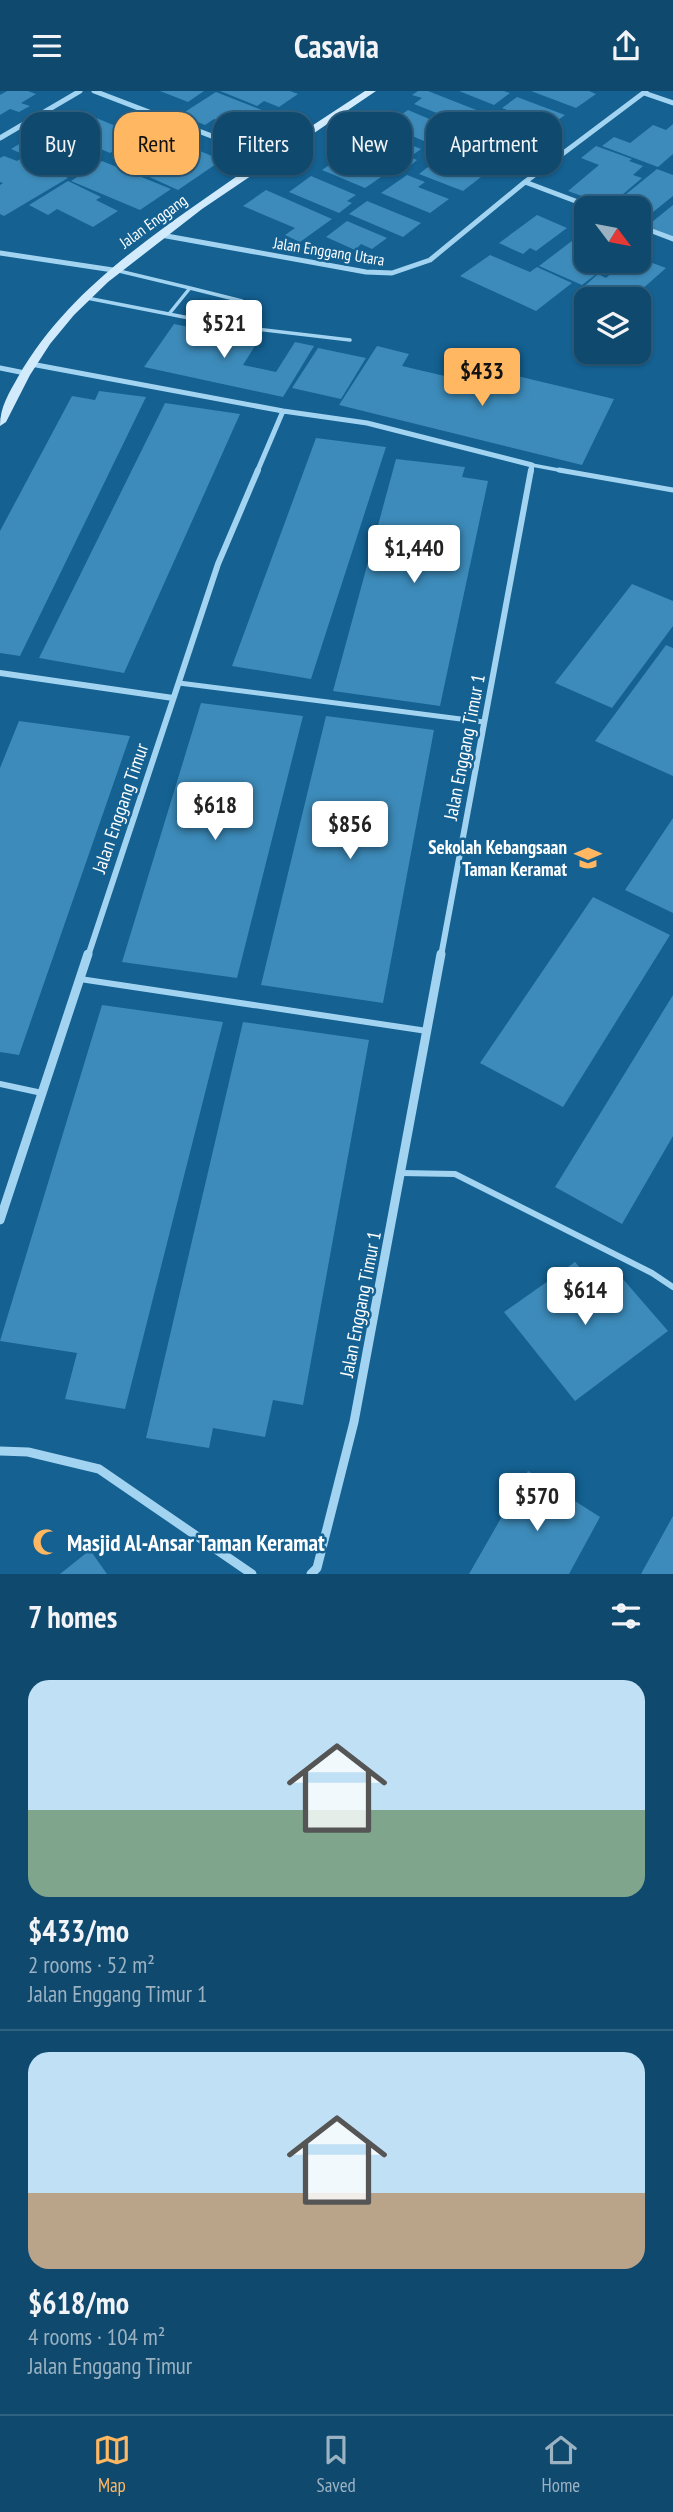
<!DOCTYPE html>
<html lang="en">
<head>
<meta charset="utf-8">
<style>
  :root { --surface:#0f496e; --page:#185073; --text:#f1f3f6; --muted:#9bb2c2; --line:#2f6181; --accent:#ffb762 }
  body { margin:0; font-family:"PT Sans Narrow",sans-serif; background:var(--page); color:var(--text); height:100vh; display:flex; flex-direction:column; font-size:26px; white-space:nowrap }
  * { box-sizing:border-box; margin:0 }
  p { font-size:23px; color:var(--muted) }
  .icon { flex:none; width:38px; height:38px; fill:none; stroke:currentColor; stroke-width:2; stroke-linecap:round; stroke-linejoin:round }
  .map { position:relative; height:1483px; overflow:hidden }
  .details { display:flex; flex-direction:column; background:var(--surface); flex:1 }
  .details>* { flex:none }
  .hud { position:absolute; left:21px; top:21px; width:632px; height:63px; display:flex; gap:14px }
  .needle { width:46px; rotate:122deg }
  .tools { position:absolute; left:574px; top:105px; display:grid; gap:14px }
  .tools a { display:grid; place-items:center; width:77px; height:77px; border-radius:14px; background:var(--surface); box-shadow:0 2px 5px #0004,0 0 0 2px var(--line); font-size:35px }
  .price { position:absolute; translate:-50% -60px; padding:0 16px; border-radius:7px; background:#fff; color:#222; font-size:23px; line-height:46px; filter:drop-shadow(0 2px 4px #0008) }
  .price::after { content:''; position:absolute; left:50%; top:42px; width:21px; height:16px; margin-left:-10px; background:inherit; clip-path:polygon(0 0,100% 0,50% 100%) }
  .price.current { background:var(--accent); color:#111 }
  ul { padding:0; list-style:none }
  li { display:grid; align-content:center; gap:14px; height:371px; padding:0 28px }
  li+li { border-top:2px solid var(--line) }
  li span { display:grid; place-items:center; height:217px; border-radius:21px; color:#555 }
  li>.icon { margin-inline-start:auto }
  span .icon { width:126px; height:126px; fill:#fffc; stroke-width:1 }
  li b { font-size:30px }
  h2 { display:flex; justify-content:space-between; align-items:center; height:84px; padding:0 28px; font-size:30px }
  .chip { padding:0 24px; border-radius:21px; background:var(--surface); box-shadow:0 2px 5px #0004,0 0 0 2px var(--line); font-size:24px; line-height:63px }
  .chip.current { background:var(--accent); color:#111 }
  header { display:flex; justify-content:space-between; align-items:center; height:91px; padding:0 28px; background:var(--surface); font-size:32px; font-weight:800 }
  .dock { display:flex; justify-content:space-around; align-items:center; height:98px; border-top:2px solid var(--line); background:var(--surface); font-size:19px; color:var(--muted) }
  .dock a { display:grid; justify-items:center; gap:4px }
  .dock .current { color:var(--accent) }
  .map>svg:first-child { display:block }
</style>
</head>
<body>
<header><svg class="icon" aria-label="menu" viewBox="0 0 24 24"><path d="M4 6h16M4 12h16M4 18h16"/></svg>Casavia<svg class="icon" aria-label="share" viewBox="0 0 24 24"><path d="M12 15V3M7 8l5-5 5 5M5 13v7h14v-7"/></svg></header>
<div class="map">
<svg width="673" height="1483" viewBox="0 0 673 1483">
  <rect width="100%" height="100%" fill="#146192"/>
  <path fill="#3d8bba" d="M7 0H28L36 3 21 12 30 15 19 21 10 18 0 24V4Z
    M160 0H204L188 11Z
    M220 0H290L298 3 279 16 264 10 257 15Z
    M418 0H428L484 22 467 34 414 13 422 7 412 4Z
    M459 0H504L510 2 494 14Z
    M531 0H589L596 3 576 17Z
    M216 1 267 21 263 23 270 26 252 38 233 30 228 33 214 28 205 34 180 24Z
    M517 6 565 24 550 35 502 17Z
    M77 19 118 36 128 30 148 38 110 62 57 39 69 32 61 29Z
    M408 19 446 35 424 50 386 34Z
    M494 21 552 42 523 64 500 56 506 51 468 40Z
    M359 33 421 58 410 66 417 69 406 78 348 55 357 49 344 44Z
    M673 33V63L658 76 602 55 614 46 630 52 653 34 666 39Z
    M42 39 97 63 66 82 11 58Z
    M150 41 183 54 146 78 117 66 137 54 132 52Z
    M458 46 489 54 486 56 512 66 503 74 514 78 506 85 440 60Z
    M596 55 632 68 629 70 643 75 633 84 642 87 609 115 568 100 599 74 581 67Z
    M190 56 222 69 178 99 145 84Z
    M344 64 387 82 365 97 322 79Z
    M4 65 17 70 23 66 68 87 4 125 0 123V94L3 92 0 91V67Z
    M437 69 481 86 463 100 419 83Z
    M102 70 171 98 140 119 71 90Z
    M657 78 673 84V105L653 121 620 108Z
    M407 84 425 91 418 96 449 108 430 122 381 102Z
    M311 85 356 104 347 110 352 112 339 122 289 101Z
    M68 90 101 106 96 109 118 120 93 136 57 118 48 124 29 114Z
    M266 99 332 128 300 151 285 144 295 137 243 115Z
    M367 110 421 132 403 146 349 123Z
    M673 114V146L647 135Z
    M537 124 567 137 536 160 530 157 523 163 499 152Z
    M347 130 387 147 372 158 361 153 355 159 326 146Z
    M581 143 586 145V170H613L582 194 539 175Z
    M490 164 530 181 537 176 572 192 536 220 460 185Z
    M639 167 666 177 631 208H596L578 201 598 183 606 187 625 170H639Z
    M174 233 258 250 243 274 276 281 295 251 314 255 283 306 144 276Z
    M377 255 409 263 402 275 509 300 517 285 614 308 582 374 339 314Z
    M318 257 366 267 341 308 292 297Z
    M99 300 146 306 20 565 0 562V440L72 305 95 309Z
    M165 312 240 323 124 582 39 567Z
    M316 347 386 356 311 588 232 575Z
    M396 368 465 376 462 386 488 390 440 615 333 600Z
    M632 493 673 510V535L612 617 555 592Z
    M666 554 673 557V685L595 650Z
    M201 612 303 625 237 887 122 871Z
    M326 625 434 639 383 912 261 894Z
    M19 630 130 645 19 964 0 961V677Z
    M673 727V822L625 799Z
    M593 806 670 844 563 1016 480 972Z
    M673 904V1045L622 1133 555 1096Z
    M102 914 223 931 125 1318 65 1308 77 1262 0 1250Z
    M243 931 369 949 303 1314 273 1309 265 1346 213 1337 209 1357 146 1347Z
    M575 1171 596 1195 616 1180 668 1240 575 1310 504 1221Z
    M528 1380 600 1426 569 1483H469Z
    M673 1425V1483H641Z
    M90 1459 107 1483H60Z"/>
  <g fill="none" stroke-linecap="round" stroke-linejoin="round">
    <path stroke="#a2d4f1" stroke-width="3.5" d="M115 179 190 197
      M87 207 230 235 350 249
      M169 223 190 197 242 210 230 235
      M532 374 569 381"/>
    <path stroke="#a2d4f1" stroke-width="5" d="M559 379 673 399
      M179 592 484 631"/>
    <path stroke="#a2d4f1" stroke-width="6" d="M80 888 427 940
      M0 993 42 1002
      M401 1082 455 1083 652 1182 673 1196"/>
    <path stroke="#a2d4f1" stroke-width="5" d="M94 0 269 67
      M644 2 673 12
      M0 47 80 0
      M525 91 594 117
      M639 135 673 148
      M161 144 366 181 392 182 430 169 525 91 646 0
      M0 162 113 179
      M31 273 283 320 367 332 532 374 531 381
      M0 277 25 282
      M257 381 283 320"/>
    <path stroke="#a2d4f1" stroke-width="6" d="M0 582 173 607
      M88 865 218 473 258 379
      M441 865 531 379"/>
    <path stroke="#a2d4f1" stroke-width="9" d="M0 1129 88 863
      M0 1360 28 1361 99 1378 252 1483
      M311 1483 317 1477 354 1331 441 863"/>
    <path fill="#d1ebfc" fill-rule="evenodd" d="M365 0H376L202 118 108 191 74 224 50 253 30 284 6 331 0 335C0 316 9 302 18 286 63 207 137 155 210 104 261 68 313 34 365 0Z"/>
  </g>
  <defs>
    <symbol id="school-bare" viewBox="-9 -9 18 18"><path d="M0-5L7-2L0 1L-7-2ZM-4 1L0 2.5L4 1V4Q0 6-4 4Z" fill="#ffb762" stroke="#146192" stroke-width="2.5" paint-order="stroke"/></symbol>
    <symbol id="mosque-bare" viewBox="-9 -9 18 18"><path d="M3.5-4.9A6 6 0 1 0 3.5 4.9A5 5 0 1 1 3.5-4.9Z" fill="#ffb762" stroke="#146192" stroke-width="2.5" paint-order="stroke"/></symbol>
  </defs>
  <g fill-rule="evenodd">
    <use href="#school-bare" x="569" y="748" width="38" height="38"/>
    <use href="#mosque-bare" x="27" y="1432" width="38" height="38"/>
  </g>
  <g text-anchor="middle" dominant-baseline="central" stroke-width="5" stroke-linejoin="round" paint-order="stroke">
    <g font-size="16" fill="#fff" stroke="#146192">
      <text transform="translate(153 130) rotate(-36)">Jalan Enggang</text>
      <text transform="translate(329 160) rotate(9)">Jalan Enggang Utara</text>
    </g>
    <g font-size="19" fill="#fff" stroke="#146192">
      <text transform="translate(464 656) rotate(-79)">Jalan Enggang Timur 1</text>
      <text transform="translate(120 717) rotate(-71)">Jalan Enggang Timur</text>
      <text transform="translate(360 1213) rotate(-79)">Jalan Enggang Timur 1</text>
    </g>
    <g font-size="19" font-weight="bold" fill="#fff" stroke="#146192" text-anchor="end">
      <text x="567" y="756">Sekolah Kebangsaan<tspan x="567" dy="22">Taman Keramat</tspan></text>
    </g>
    <g font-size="23" font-weight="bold" fill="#fff" stroke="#146192" text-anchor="start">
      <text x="67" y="1451">Masjid Al-Ansar Taman Keramat</text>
    </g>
  </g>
</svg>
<div class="tools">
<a><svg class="needle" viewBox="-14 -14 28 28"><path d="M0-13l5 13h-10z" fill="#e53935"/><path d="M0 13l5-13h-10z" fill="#9bb2c2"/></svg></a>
<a><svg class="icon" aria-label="layers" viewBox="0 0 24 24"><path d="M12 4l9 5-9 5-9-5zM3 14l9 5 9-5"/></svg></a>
</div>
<b class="price" style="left:224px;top:269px">$521</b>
<b class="price current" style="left:482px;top:317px">$433</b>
<b class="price" style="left:414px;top:494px">$1,440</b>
<b class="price" style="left:215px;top:751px">$618</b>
<b class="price" style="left:350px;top:770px">$856</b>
<b class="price" style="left:585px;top:1236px">$614</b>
<b class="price" style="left:537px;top:1442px">$570</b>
<div class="hud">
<a class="chip">Buy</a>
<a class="chip current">Rent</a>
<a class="chip">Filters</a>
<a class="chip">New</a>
<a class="chip">Apartment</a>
</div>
</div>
<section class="details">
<h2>7 homes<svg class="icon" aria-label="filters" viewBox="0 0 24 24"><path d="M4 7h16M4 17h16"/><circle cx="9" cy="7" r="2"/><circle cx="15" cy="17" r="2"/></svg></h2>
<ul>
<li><span style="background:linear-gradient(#bfe0f5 60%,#7fa58c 0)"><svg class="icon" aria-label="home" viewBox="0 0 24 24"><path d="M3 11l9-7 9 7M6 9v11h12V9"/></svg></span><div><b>$433/mo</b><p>2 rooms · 52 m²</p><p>Jalan Enggang Timur 1</p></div></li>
<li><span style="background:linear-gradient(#bfe0f5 65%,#b9a48a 0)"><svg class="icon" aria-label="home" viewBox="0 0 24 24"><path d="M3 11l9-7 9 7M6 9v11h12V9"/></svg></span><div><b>$618/mo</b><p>4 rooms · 104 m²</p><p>Jalan Enggang Timur</p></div></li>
</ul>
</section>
<nav class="dock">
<a class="current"><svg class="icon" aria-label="map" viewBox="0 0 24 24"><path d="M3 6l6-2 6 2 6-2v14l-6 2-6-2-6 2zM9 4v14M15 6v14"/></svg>Map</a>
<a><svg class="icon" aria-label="saved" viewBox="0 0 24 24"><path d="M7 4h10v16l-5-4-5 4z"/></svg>Saved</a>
<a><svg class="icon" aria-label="home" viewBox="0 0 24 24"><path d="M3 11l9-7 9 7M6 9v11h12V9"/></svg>Home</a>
</nav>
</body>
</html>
